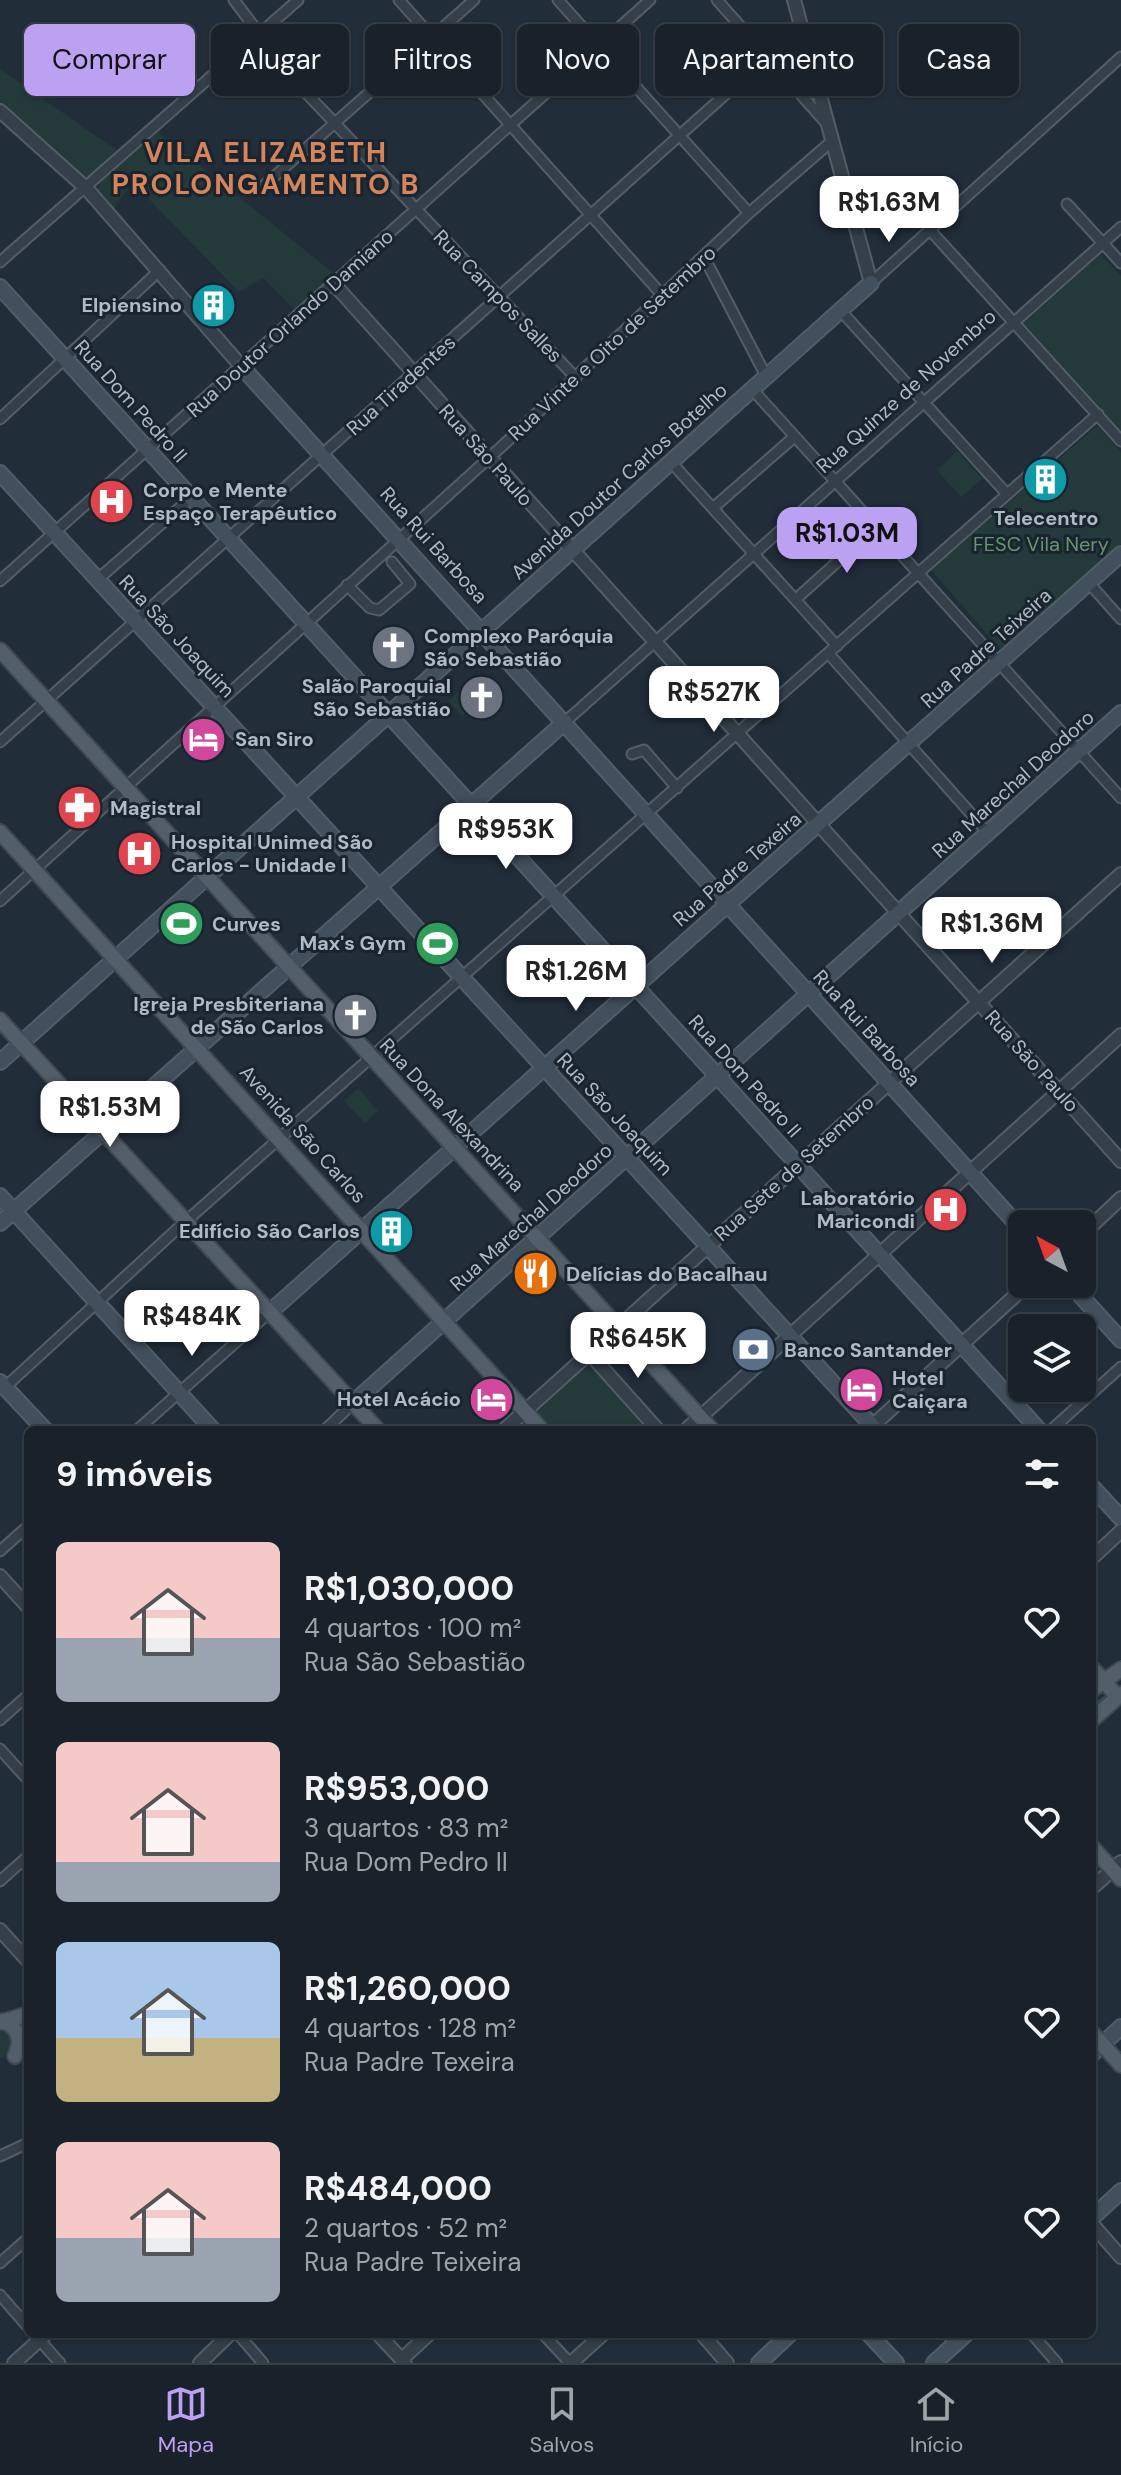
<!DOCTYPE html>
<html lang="pt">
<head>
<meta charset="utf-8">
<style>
  :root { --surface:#19222b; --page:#222a33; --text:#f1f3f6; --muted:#9fa4a9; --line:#373f47; --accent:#bca0f2 }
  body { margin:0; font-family:"DM Sans",sans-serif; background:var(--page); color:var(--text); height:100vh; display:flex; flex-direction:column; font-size:30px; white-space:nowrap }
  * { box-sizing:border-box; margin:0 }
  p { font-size:26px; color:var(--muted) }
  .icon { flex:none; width:44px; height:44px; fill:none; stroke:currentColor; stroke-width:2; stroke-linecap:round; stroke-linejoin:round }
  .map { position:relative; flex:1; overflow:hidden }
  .details { position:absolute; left:24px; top:1426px; width:1072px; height:912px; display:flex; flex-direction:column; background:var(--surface); border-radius:12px; box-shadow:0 2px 6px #0004,0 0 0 2px var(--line) }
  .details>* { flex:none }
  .guide { position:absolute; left:24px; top:24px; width:1074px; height:72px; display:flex; gap:16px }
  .needle { width:52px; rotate:319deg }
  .tools { position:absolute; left:1008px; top:1210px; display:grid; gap:16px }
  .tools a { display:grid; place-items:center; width:88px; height:88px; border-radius:12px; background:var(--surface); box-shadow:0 2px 6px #0004,0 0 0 2px var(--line); font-size:40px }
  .price { position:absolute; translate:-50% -68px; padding:0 18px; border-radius:16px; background:#fff; color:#222; font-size:26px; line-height:52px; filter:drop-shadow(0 2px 4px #0008) }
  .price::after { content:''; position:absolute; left:50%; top:48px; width:24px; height:18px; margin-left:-12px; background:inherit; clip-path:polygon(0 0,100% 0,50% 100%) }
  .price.active { background:var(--accent); color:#111 }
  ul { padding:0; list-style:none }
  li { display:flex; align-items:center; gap:24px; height:200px; padding:0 32px }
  li span { display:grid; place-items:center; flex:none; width:224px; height:160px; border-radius:12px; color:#555 }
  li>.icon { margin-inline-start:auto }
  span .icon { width:96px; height:96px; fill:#fffc; stroke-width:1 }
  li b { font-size:34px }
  h2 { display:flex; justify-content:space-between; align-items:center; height:96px; padding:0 32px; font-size:34px }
  .chip { padding:0 28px; border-radius:12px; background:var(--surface); box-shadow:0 2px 6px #0004,0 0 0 2px var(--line); font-size:28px; line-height:72px }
  .chip.active { background:var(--accent); color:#111 }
  .tab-bar { display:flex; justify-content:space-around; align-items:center; height:112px; border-top:2px solid var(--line); background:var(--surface); font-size:22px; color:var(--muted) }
  .tab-bar a { display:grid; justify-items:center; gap:4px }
  .tab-bar .active { color:var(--accent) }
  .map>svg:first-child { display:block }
</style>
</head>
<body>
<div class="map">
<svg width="1121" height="2363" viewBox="0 0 1121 2363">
  <rect width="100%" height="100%" fill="#212d39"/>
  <path fill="#23393a" d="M796 38H799L817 103 774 61Z
    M0 69 121 153 90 178 83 176 0 104Z
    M156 130 336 275 296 311 263 278 239 292 137 187 130 185 112 211 97 191 102 179Z
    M1101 254 1121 276V433L1024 323Z
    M1097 426 1121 452V544L1000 649 931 570Z
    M957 451 982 479 961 497 937 470Z
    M461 689 476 704 462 716 448 701Z
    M358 1088 378 1111 365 1123 344 1101Z
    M591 1361 652 1430H552L535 1411Z
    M0 2027 13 2031 14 2049 0 2059Z"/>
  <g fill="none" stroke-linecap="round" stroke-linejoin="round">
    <path stroke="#354b60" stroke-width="2" d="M1092 1707 1108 1694"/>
    <defs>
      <path id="minor" d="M234 0 255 28 256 40 576 378
        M399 0 663 296
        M558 0 749 213
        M717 0 826 123
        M259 190 474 0
        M1067 204 1121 263
        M930 230 1121 441
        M704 257 766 376
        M0 262 298 0
        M871 283 1121 57
        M841 311 1007 494
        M752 389 1121 798
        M0 419 160 270
        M671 462 837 646
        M713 508 793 438
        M97 580 192 497
        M0 581 650 0
        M1089 583 1121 619
        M347 585 370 608 379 610 410 584 392 562
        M796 599 876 527
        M828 653 989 834
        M565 722 1121 227
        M0 742 801 27
        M632 754 644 750 677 788
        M0 901 500 448 749 213 832 141
        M3 1389 176 1230 1098 414
        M137 1430 270 1312
        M325 1430 353 1403
        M1051 1430 1121 1367
        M0 1551 28 1526
        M0 1720 28 1695
        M0 1749 28 1780
        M0 1881 28 1856
        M0 2156 28 2143
        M0 2263 28 2238
        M0 2295 28 2327
        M34 2334 60 2363
        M238 2334 263 2363
        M543 2334 570 2363
        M947 2334 956 2343
        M1032 2334 1057 2363"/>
      <path id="tertiary" d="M794 0 871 283
        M0 111 87 189 241 366
        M334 284 1121 1161
        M1082 1235 1121 1198
        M590 1354 658 1430
        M504 1430 1121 874
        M686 1430 1121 1035
        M868 1430 1028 1284
        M1092 1558 1121 1531
        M0 1576 28 1607
        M1092 1888 1121 1862
        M0 1930 28 1961
        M1092 2224 1121 2257
        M378 2334 405 2363
        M702 2334 727 2363
        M402 2359 429 2334
        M14 2363 46 2334
        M200 2363 230 2334
        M571 2363 603 2334"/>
      <path id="secondary" d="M0 287 1039 1430
        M241 366 1022 1230
        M0 473 876 1430
        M0 1062 871 283
        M0 1196 213 1430
        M0 1223 565 722
        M1070 1284 1121 1340
        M270 1312 1121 554
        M0 1382 45 1430
        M353 1403 1121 713
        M1092 1487 1121 1518
        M1092 2054 1121 2027
        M1092 2218 1121 2191
        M869 2334 896 2363
        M759 2363 790 2334
        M934 2363 966 2334"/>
      <path id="primary" d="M0 650 712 1430
        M0 832 542 1430
        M0 1020 378 1430
        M1092 1668 1118 1697
        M1092 1690 1121 1669
        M1092 1720 1121 1694
        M1092 1847 1121 1879
        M3 2021C20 2028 22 2041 15 2056
        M2 2022 28 2014
        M1092 2033 1121 2065"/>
    </defs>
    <use href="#minor" stroke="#525d67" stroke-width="13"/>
    <use href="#tertiary" stroke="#525d67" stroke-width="16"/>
    <use href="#secondary" stroke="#525d67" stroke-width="18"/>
    <use href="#primary" stroke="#3e4853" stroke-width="18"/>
    <use href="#minor" stroke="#343f49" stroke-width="9"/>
    <use href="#tertiary" stroke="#343f49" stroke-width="12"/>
    <use href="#secondary" stroke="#424f5c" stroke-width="14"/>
    <use href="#primary" stroke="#525e69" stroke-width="14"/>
  </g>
  <defs>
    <symbol id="building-disc" viewBox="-11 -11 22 22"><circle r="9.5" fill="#0f9aa8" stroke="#1a242e"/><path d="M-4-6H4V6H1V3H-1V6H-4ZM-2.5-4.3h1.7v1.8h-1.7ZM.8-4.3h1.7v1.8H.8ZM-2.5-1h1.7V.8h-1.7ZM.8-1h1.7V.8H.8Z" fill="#fff"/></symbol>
    <symbol id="hospital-disc" viewBox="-11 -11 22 22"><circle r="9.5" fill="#e0444e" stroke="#1a242e"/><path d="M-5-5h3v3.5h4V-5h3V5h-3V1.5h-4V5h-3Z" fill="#fff"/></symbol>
    <symbol id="church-disc" viewBox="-11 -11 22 22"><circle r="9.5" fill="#6b7280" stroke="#1a242e"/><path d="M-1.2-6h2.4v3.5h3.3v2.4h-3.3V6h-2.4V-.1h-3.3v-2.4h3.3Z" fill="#fff"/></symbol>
    <symbol id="hotel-disc" viewBox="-11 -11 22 22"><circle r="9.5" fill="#d1479c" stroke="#1a242e"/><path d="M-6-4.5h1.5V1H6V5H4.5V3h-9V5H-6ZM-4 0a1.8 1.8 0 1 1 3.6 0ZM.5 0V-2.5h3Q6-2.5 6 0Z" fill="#fff"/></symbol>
    <symbol id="pharmacy-disc" viewBox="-11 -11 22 22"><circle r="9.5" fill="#e0444e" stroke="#1a242e"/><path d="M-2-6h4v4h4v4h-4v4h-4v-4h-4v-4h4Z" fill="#fff"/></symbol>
    <symbol id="stadium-disc" viewBox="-11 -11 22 22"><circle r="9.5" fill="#2e9e5b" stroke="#1a242e"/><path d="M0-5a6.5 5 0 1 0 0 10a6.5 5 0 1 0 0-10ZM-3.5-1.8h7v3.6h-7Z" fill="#fff"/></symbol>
    <symbol id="restaurant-disc" viewBox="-11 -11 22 22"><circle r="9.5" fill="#e8710a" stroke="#1a242e"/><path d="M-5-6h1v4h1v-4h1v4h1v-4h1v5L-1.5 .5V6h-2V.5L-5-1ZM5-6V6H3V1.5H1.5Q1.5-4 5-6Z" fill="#fff"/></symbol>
    <symbol id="bank-disc" viewBox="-11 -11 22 22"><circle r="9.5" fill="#5c6f8a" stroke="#1a242e"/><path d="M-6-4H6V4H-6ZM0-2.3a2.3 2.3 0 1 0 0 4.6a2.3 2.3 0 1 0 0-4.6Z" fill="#fff"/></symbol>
  </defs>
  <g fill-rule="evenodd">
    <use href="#building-disc" x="188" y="280" width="51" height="51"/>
    <use href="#building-disc" x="1020" y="454" width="51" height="51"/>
    <use href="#hospital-disc" x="86" y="476" width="51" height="51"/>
    <use href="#church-disc" x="368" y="622" width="51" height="51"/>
    <use href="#church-disc" x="456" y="672" width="51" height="51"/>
    <use href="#hotel-disc" x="178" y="714" width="51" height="51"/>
    <use href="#pharmacy-disc" x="54" y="782" width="51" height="51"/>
    <use href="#hospital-disc" x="114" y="828" width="51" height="51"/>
    <use href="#stadium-disc" x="156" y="898" width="51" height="51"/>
    <use href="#stadium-disc" x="412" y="918" width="51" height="51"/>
    <use href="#church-disc" x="330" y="990" width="51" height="51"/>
    <use href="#hospital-disc" x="920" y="1184" width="51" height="51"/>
    <use href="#building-disc" x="366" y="1206" width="51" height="51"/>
    <use href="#restaurant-disc" x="510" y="1248" width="51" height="51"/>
    <use href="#bank-disc" x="728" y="1324" width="51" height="51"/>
    <use href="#hotel-disc" x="836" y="1364" width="51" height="51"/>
    <use href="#hotel-disc" x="466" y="1374" width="51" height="51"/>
  </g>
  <g text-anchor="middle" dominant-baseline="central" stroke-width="6" stroke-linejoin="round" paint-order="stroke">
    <g font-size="20" fill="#afbac6" stroke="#1a242e">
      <text transform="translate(498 296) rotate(46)">Rua Campos Salles</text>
      <text transform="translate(290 323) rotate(-42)">Rua Doutor Orlando Damiano</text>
      <text transform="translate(612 343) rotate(-43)">Rua Vinte e Oito de Setembro</text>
      <text transform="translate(401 385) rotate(-42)">Rua Tiradentes</text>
      <text transform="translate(906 391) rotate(-42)">Rua Quinze de Novembro</text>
      <text transform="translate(131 401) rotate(48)">Rua Dom Pedro II</text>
      <text transform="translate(486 455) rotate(48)">Rua São Paulo</text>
      <text transform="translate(619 481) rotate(-42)">Avenida Doutor Carlos Botelho</text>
      <text transform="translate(434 545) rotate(48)">Rua Rui Barbosa</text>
      <text transform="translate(177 636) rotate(47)">Rua São Joaquim</text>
      <text transform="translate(986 648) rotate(-42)">Rua Padre Teixeira</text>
      <text transform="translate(1013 784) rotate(-42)">Rua Marechal Deodoro</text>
      <text transform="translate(737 869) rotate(-41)">Rua Padre Texeira</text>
      <text transform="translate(867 1028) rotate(48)">Rua Rui Barbosa</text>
      <text transform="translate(1032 1061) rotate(48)">Rua São Paulo</text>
      <text transform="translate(745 1076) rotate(48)">Rua Dom Pedro II</text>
      <text transform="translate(615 1114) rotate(47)">Rua São Joaquim</text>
      <text transform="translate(452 1115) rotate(47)">Rua Dona Alexandrina</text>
      <text transform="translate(303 1134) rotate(48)">Avenida São Carlos</text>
      <text transform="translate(794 1168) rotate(-42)">Rua Sete de Setembro</text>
      <text transform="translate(531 1217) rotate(-42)">Rua Marechal Deodoro</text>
    </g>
    <g font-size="20" font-weight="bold" fill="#afbac6" stroke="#1a242e" text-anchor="start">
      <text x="182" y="305" text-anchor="end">Elpiensino</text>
      <text x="143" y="490">Corpo e Mente<tspan x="143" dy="23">Espaço Terapêutico</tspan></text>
      <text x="1046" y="518" text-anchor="middle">Telecentro</text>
      <text x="424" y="636">Complexo Paróquia<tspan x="424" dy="23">São Sebastião</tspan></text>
      <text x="451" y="686" text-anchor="end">Salão Paroquial<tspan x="451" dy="23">São Sebastião</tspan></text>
      <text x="235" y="739">San Siro</text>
      <text x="110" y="808">Magistral</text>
      <text x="171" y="842">Hospital Unimed São<tspan x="171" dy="23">Carlos - Unidade I</tspan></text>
      <text x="212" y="924">Curves</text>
      <text x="406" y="943" text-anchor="end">Max's Gym</text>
      <text x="324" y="1004" text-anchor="end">Igreja Presbiteriana<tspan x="324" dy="23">de São Carlos</tspan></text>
      <text x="915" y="1198" text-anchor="end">Laboratório<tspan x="915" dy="23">Maricondi</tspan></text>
      <text x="360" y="1231" text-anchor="end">Edifício São Carlos</text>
      <text x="566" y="1274">Delícias do Bacalhau</text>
      <text x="784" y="1350">Banco Santander</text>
      <text x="892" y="1378">Hotel<tspan x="892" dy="23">Caiçara</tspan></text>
      <text x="461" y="1399" text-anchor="end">Hotel Acácio</text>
    </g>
    <g font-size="20" fill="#66966d" stroke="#1a242e">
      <text x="1041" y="544">FESC Vila Nery</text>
    </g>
    <g font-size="28" font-weight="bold" letter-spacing="2" fill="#d4855c" stroke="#1a242e">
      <text x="266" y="152">VILA ELIZABETH<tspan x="266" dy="32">PROLONGAMENTO B</tspan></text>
    </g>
  </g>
</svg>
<div class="tools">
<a><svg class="needle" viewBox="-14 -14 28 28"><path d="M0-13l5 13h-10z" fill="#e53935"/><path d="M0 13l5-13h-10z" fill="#9fa4a9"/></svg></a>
<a><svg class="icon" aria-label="layers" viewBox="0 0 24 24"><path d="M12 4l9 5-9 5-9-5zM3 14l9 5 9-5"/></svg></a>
</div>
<b class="price" style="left:889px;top:244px">R$1.63M</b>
<b class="price active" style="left:847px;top:575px">R$1.03M</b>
<b class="price" style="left:714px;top:734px">R$527K</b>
<b class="price" style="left:506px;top:871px">R$953K</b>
<b class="price" style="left:992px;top:965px">R$1.36M</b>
<b class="price" style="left:576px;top:1013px">R$1.26M</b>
<b class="price" style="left:110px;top:1149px">R$1.53M</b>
<b class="price" style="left:192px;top:1358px">R$484K</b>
<b class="price" style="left:638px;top:1380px">R$645K</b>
<div class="guide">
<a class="chip active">Comprar</a>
<a class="chip">Alugar</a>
<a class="chip">Filtros</a>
<a class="chip">Novo</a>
<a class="chip">Apartamento</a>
<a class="chip">Casa</a>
</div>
<section class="details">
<h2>9 imóveis<svg class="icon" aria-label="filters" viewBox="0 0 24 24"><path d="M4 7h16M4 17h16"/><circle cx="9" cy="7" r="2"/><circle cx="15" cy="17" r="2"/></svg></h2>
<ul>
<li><span style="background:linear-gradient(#f6c9c9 60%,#9aa5b1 0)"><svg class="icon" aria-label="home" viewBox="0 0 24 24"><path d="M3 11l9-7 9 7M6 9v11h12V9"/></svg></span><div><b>R$1,030,000</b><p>4 quartos · 100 m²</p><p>Rua São Sebastião</p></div><svg class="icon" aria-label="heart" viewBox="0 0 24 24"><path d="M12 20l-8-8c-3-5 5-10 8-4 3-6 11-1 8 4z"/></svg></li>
<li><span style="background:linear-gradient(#f6c9c9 75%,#9aa5b1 0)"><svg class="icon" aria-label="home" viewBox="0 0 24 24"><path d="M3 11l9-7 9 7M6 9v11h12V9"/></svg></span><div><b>R$953,000</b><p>3 quartos · 83 m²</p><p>Rua Dom Pedro II</p></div><svg class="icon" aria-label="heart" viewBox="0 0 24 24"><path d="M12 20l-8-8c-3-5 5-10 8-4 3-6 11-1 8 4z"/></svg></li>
<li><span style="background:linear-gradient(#a9c7e8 60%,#c2b280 0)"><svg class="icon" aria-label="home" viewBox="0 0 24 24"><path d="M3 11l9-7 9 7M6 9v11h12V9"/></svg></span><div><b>R$1,260,000</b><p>4 quartos · 128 m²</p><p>Rua Padre Texeira</p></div><svg class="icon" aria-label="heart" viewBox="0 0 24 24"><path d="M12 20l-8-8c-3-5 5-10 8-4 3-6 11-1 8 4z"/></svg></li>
<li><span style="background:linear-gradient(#f6c9c9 60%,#9aa5b1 0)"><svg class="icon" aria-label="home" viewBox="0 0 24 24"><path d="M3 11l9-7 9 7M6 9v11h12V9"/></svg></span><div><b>R$484,000</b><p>2 quartos · 52 m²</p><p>Rua Padre Teixeira</p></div><svg class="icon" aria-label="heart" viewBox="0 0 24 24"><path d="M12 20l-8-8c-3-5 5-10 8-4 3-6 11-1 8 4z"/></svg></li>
</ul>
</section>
</div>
<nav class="tab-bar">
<a class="active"><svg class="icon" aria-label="map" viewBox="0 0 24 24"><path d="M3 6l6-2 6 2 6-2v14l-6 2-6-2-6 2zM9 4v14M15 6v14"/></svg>Mapa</a>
<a><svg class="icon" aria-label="saved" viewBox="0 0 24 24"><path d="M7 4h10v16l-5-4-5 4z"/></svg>Salvos</a>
<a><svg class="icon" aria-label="home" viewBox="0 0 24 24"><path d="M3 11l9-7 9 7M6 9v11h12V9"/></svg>Início</a>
</nav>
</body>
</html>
